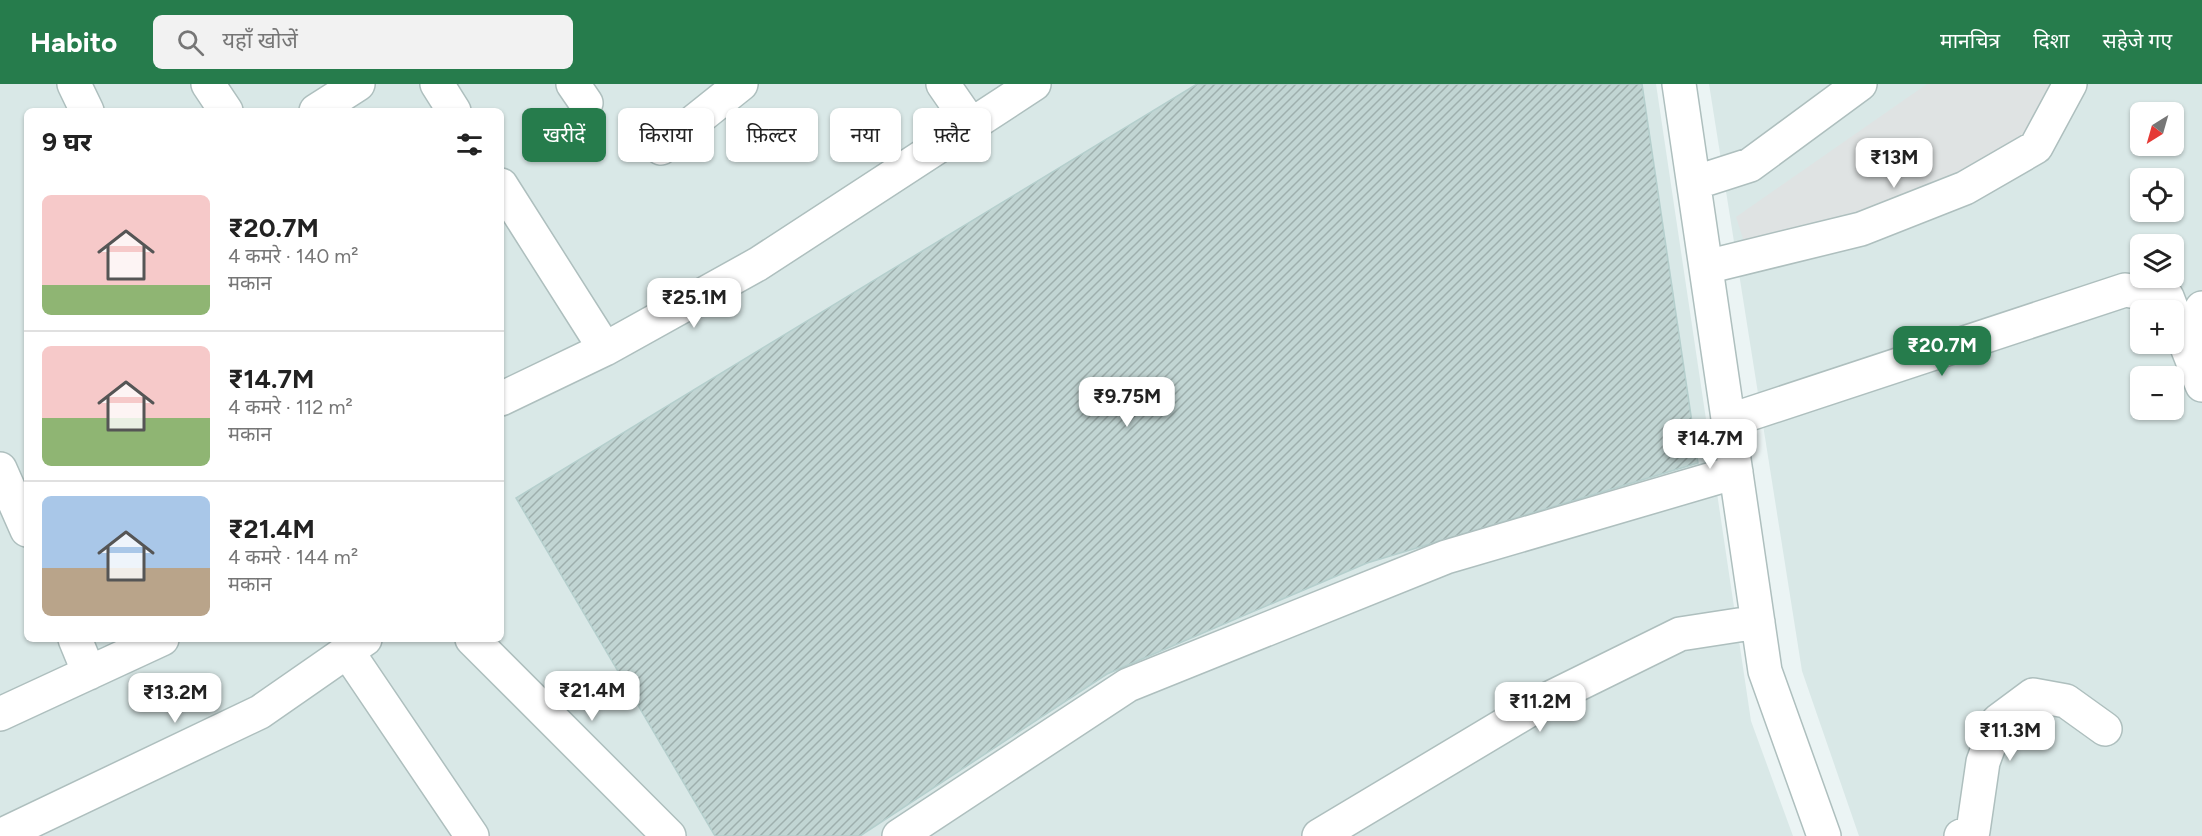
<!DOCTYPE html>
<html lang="hi">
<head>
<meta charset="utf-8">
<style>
  :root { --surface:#fff; --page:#f2f2f2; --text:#222; --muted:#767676; --line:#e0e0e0; --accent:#267c4c }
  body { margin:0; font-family:Figtree,"Noto Sans Devanagari",sans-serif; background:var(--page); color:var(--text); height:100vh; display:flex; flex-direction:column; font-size:22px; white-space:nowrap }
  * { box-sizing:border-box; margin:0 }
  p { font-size:20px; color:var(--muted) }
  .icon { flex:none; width:33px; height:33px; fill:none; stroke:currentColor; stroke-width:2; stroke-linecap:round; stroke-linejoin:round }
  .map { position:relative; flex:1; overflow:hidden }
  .drawer { position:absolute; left:24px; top:24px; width:480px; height:534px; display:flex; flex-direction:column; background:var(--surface); border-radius:9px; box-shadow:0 2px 4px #0004 }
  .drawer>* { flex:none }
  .hud { position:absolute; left:522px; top:24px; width:570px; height:54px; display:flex; gap:12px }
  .needle { width:39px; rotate:217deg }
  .buttons { position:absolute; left:2130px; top:18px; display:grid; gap:12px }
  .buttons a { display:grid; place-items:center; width:54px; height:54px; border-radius:9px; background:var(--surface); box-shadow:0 2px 4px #0004; font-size:30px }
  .price { position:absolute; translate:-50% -51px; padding:0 14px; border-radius:12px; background:#fff; color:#222; font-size:20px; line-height:39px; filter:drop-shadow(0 2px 3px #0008) }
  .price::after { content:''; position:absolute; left:50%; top:36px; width:18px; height:14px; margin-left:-9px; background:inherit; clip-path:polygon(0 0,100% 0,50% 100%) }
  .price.active { background:var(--accent); color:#fff }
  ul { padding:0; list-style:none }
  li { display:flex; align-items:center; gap:18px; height:150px; padding:0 18px }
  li+li { border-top:2px solid var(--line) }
  li span { display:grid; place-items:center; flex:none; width:168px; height:120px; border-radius:9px; color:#555 }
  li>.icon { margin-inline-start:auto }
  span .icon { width:72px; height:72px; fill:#fffc; stroke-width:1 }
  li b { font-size:26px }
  h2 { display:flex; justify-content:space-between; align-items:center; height:72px; padding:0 18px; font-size:26px }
  .chip { padding:0 21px; border-radius:9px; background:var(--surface); box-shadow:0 2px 4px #0004; font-size:21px; line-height:54px }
  .chip.active { background:var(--accent); color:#fff }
  header { display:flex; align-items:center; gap:36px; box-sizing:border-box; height:84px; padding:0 30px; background:var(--accent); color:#fff }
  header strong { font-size:28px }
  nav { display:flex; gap:33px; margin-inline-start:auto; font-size:21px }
  .search { width:420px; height:54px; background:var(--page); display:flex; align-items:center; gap:15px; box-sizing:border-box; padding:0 21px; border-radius:9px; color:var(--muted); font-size:22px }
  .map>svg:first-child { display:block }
</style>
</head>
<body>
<header>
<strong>Habito</strong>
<div class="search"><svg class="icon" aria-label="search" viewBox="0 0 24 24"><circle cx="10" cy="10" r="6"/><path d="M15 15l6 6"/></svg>यहाँ खोजें</div>
<nav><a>मानचित्र</a><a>दिशा</a><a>सहेजे गए</a></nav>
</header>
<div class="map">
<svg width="2202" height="752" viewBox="0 0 2202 752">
  <defs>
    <pattern id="building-hatch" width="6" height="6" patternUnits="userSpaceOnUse" patternTransform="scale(1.5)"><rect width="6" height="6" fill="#c1d5d3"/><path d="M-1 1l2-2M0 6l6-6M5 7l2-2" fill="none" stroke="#9eafad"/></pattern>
  </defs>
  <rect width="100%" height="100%" fill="#ebf4f4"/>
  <path fill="#d9e8e7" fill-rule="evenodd" d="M0 0H1656L1751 637 1793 752H0ZM27 27H501V555H27Z
    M1709 0H2202V752H1859L1802 587ZM2140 28H2174V62H2140ZM2140 94H2174V128H2140ZM2140 160H2174V194H2140ZM2140 226H2174V260H2140ZM2140 292H2174V326H2140Z"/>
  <path fill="#dfe3e3" d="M1927 0H2057L2032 49 1963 97 1746 164 1736 133Z"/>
  <path fill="url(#building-hatch)" stroke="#b5cfcd" stroke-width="1.5" d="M1197 0H1642L1698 379 1367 479 1107 590 860 752H715L516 414Z"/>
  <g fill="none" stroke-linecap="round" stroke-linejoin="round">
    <defs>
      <path id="minor" d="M74 0 87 27
        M208 0 226 27
        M437 0 454 27
        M573 0 586 19
        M943 0 972 42
        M1679 0 1765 587 1824 752
        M316 27 358 0
        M661 64 741 0
        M1694 99 1750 81 1860 0
        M501 101 605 265 501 315
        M1706 183 1861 145 1965 104 2036 63 2070 0
        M2174 230 2202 301
        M2185 258 2202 224
        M605 265 758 180 1034 0
        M1728 337 2125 206 2167 213 2172 226
        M0 385 27 446
        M75 555 89 589
        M472 555 669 752
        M347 567 472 752
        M0 630 162 555
        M0 752 260 628 365 555
        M899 752 1128 601 1446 473 1736 388
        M1319 752 1546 616 1680 550 1758 538
        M1961 752 1973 747 1983 678 1998 637 2033 611 2066 617 2105 645"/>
    </defs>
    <use href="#minor" stroke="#aebfbe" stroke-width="36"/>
    <use href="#minor" stroke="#fff" stroke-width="33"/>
  </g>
</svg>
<div class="buttons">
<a><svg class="needle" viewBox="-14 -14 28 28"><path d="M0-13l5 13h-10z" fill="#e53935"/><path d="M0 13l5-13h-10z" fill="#767676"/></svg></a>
<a><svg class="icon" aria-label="locate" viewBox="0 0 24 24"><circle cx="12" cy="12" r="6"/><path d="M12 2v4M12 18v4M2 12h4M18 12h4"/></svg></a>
<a><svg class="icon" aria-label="layers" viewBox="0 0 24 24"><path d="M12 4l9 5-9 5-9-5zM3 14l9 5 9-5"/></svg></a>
<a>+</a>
<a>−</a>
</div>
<b class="price" style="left:1894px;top:105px">₹13M</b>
<b class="price" style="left:694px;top:245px">₹25.1M</b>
<b class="price active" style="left:1942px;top:293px">₹20.7M</b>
<b class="price" style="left:1127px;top:344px">₹9.75M</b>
<b class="price" style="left:1710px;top:386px">₹14.7M</b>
<b class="price" style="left:592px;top:638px">₹21.4M</b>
<b class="price" style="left:175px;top:640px">₹13.2M</b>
<b class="price" style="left:1540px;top:649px">₹11.2M</b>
<b class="price" style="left:2010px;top:678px">₹11.3M</b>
<div class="hud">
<a class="chip active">खरीदें</a>
<a class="chip">किराया</a>
<a class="chip">फ़िल्टर</a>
<a class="chip">नया</a>
<a class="chip">फ़्लैट</a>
</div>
<section class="drawer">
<h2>9 घर<svg class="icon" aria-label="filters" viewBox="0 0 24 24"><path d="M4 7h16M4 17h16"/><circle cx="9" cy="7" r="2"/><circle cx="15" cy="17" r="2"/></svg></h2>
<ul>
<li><span style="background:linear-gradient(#f6c9c9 75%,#8fb573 0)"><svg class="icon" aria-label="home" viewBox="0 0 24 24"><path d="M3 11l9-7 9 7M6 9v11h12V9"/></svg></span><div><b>₹20.7M</b><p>4 कमरे · 140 m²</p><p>मकान</p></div></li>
<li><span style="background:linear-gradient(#f6c9c9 60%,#8fb573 0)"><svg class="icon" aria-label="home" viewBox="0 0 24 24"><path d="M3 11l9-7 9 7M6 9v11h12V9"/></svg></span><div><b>₹14.7M</b><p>4 कमरे · 112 m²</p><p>मकान</p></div></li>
<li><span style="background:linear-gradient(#a9c7e8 60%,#b9a48a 0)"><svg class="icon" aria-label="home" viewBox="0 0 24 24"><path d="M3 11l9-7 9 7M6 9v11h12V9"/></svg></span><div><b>₹21.4M</b><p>4 कमरे · 144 m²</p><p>मकान</p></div></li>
</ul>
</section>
</div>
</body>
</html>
